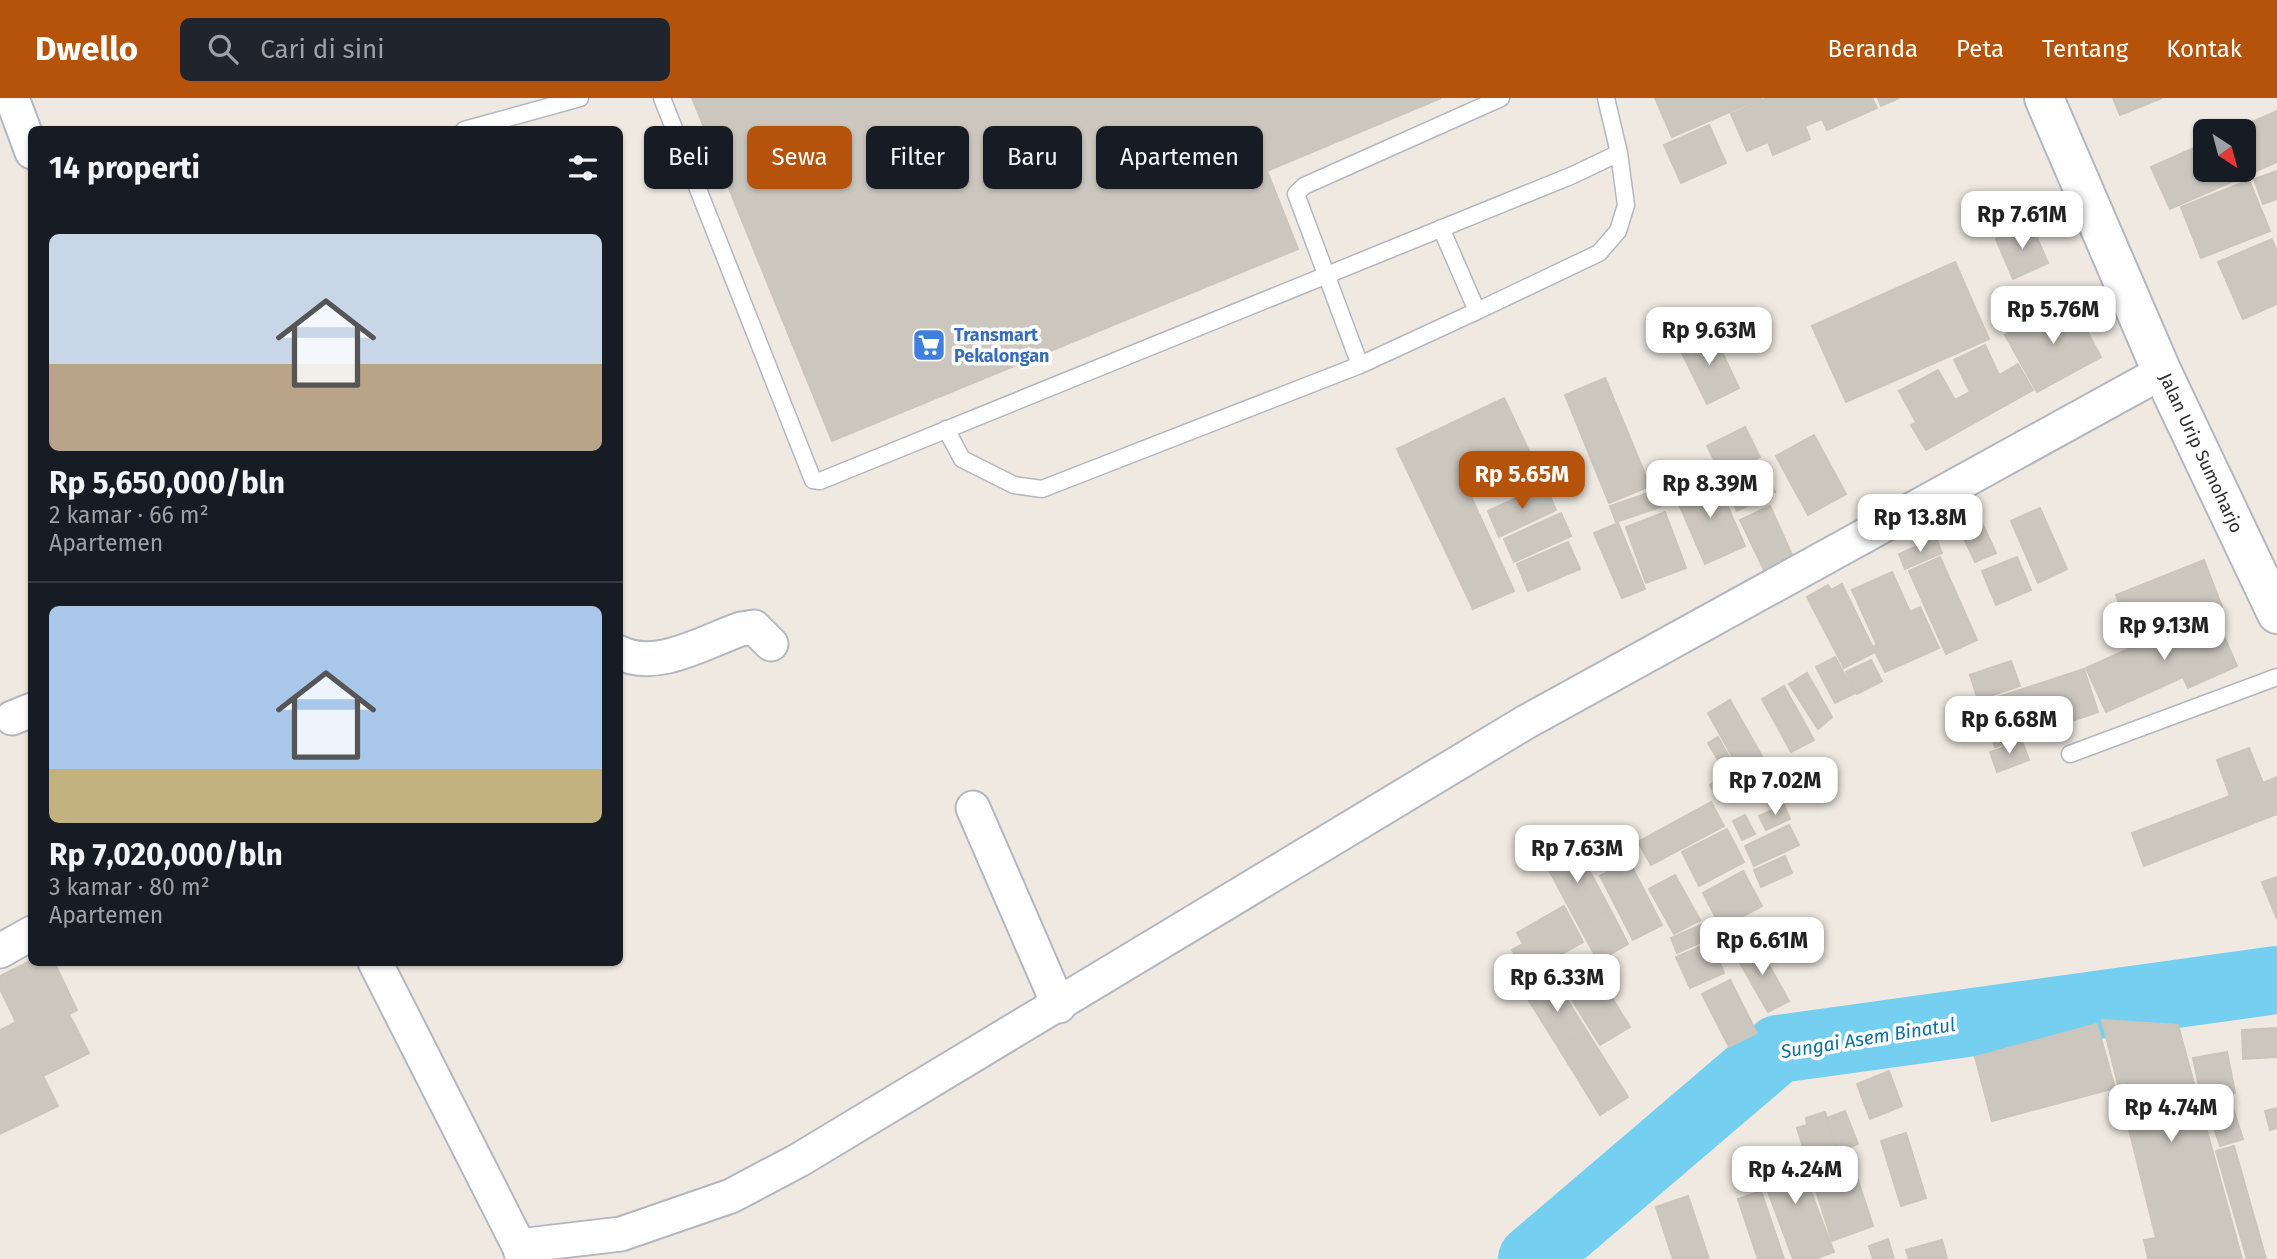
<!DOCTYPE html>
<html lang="id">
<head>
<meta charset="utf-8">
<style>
  :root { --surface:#171b24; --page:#20242c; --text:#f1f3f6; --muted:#9ea1a6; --line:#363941; --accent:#b45309 }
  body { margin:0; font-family:"Fira Sans",sans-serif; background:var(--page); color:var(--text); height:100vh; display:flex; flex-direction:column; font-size:26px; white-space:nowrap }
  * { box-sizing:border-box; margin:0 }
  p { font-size:23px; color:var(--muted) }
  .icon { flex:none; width:38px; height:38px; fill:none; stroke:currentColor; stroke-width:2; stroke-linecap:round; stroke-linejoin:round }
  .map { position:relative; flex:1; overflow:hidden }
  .panel { position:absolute; left:28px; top:28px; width:595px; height:840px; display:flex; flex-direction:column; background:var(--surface); border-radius:10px; box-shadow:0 2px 5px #0004 }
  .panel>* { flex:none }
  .top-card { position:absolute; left:644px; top:28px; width:665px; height:63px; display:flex; gap:14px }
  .needle { width:46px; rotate:144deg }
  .buttons { position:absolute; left:2193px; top:21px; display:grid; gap:14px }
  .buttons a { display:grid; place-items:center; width:63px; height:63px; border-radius:10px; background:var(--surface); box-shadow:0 2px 5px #0004; font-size:35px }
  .price { position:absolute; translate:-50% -60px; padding:0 16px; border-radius:14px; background:#fff; color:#222; font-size:23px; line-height:46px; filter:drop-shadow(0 2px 4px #0008) }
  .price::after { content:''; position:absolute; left:50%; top:42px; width:21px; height:16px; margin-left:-10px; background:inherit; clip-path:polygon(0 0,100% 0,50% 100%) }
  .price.selected { background:var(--accent); color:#fff }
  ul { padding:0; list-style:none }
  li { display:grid; align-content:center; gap:14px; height:371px; padding:0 21px }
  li+li { border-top:2px solid var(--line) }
  li span { display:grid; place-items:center; height:217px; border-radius:10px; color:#555 }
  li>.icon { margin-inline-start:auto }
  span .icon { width:126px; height:126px; fill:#fffc; stroke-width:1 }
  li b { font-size:30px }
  h2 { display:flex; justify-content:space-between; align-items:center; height:84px; padding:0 21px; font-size:30px }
  .pill { padding:0 24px; border-radius:10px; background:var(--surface); box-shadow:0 2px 5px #0004; font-size:24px; line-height:63px }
  .pill.selected { background:var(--accent); color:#fff }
  header { display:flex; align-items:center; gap:42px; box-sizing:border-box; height:98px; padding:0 35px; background:var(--accent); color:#fff }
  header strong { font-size:33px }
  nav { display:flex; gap:38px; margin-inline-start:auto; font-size:24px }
  .search { width:490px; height:63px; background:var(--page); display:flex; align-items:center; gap:18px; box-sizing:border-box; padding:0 24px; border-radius:10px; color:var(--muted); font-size:26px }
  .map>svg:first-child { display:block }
</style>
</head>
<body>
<header>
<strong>Dwello</strong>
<div class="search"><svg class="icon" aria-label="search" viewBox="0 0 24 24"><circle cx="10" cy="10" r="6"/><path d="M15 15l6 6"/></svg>Cari di sini</div>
<nav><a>Beranda</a><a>Peta</a><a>Tentang</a><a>Kontak</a></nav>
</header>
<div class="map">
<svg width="2277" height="1161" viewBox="0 0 2277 1161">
  <rect width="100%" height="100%" fill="#efe9e1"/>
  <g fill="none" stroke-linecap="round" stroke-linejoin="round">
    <path stroke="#75cff0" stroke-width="68" d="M1532 1161 1778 951 2277 882"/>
  </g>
  <path fill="#cbc7bf" stroke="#cbc5ba" stroke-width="2" d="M692 0H1441L1267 73 1298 151 832 343Z
    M1655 0H1762L1672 39Z
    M1767 0H1872L1877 10 1827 32 1822 21 1805 28 1810 41 1773 57 1768 44 1747 53 1731 16Z
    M1878 0H1899L1881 8Z
    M2113 0H2162L2120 17Z
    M2277 13V64L2170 111 2151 69 2205 45V72H2244V33H2231Z
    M1709 27 1726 65 1681 85 1664 47Z
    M2277 73V101L2263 106 2254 81Z
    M2249 82 2270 133 2201 160 2181 109Z
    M2031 126 2048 165 2013 181 1996 141Z
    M2272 141 2277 154V206L2243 221 2218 164Z
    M1955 164 1989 241 1846 304 1812 228Z
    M2070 201 2101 259 2037 294 2005 237Z
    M1712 233 1739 290 1707 306 1679 249Z
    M1985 247 1999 277 2018 266 2033 292 1926 352 1911 327 1916 324 1899 293 1938 272 1955 302 1970 294 1954 262Z
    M1605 280 1650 388 1609 405 1565 297Z
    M1504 300 1529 353 1464 383 1514 493 1473 511 1397 351Z
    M1745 329 1760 359 1723 379 1707 348Z
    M1814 337 1846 396 1808 417 1776 358Z
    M1760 364 1775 394 1737 413 1722 383Z
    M1715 379 1745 448 1705 466 1675 397Z
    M1545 387 1556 412 1499 439 1488 413Z
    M1654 393 1660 409 1616 424 1610 408Z
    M1770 408 1793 459 1764 472 1740 422Z
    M2040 410 2067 471 2038 485 2011 423Z
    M1665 414 1686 470 1646 485 1626 429Z
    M1561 415 1571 438 1514 464 1504 441Z
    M1618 425 1645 491 1622 500 1594 435Z
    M1982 425 1996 455 1975 464 1961 434Z
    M1936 440 1942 455 1905 471 1899 456Z
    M1568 444 1580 471 1528 493 1517 466Z
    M1940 459 1977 542 1946 556 1909 473Z
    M2017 459 2031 492 1996 507 1982 473Z
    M2204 462 2222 509 2135 544 2116 497Z
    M1892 474 1910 514 1920 509 1939 550 1885 574 1873 549 1877 547 1852 492Z
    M1842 486 1875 554 1844 570 1807 499 1828 487 1831 492Z
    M2213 513 2237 568 2188 590 2183 579 2106 614 2086 570Z
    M1835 559 1855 595 1835 605 1816 569Z
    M1871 562 1882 583 1857 596 1846 574Z
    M2011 563 2020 588 1978 602 1970 577Z
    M2084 571 2098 614 1995 649 1980 605Z
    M1807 575 1832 619 1818 631 1789 586Z
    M1784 588 1814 642 1791 654 1762 601Z
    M1730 602 1771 674 1748 687 1708 615Z
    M1718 639 1733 666 1724 672 1708 645Z
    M2022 643 2029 662 1997 674 1990 654Z
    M2249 650 2263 685 2277 679V716L2144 768 2132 735 2230 698 2217 662Z
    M1725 679 1732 691 1717 699 1710 687Z
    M1711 704 1724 728 1651 767 1638 744Z
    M1784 707 1790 721 1766 732 1759 718Z
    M1745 717 1755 736 1742 742 1733 723Z
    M1789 727 1799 747 1754 768 1745 748Z
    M1727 731 1744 764 1699 788 1682 754Z
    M1575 746 1610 811 1579 828 1544 763Z
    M1785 758 1792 775 1761 789 1754 772Z
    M1629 763 1662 827 1633 842 1600 778Z
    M1743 773 1762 808 1721 830 1703 795Z
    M1675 777 1700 822 1674 836 1649 791Z
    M2277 779V821L2262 784Z
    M1564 808 1583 844 1525 876 1512 852 1523 846 1517 835Z
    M1610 811 1628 846 1598 863 1579 828Z
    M1703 826 1710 840 1677 855 1671 840Z
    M1711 844 1724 875 1690 890 1676 859Z
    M1756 844 1789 903 1768 914 1735 856Z
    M32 862 54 864 77 912 69 916 89 955 43 978 58 1008 0 1036V932L16 924 0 891V878Z
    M1590 865 1630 929 1600 947 1554 873 1567 866 1574 876Z
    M1730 882 1757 935 1729 949 1702 896Z
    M1556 884 1586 932 1558 949 1528 901Z
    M2102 922 2178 927 2242 1161H2148L2144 1142 2156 1140Z
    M2097 926 2115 990 1992 1023 1975 959Z
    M2277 930V959L2243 961 2242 932Z
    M1586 932 1628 999 1600 1017 1558 949Z
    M2227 954 2235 995 2202 1002 2193 960Z
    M1889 973 1902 1008 1870 1021 1857 986Z
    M2231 1004 2243 1041 2220 1048 2208 1011Z
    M2277 1010V1030L2270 1032 2265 1013Z
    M1845 1013 1858 1046 1839 1053 1827 1020Z
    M1825 1014 1840 1064 1811 1074 1797 1030 1807 1027 1806 1020Z
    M1906 1035 1926 1100 1901 1108 1881 1043Z
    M2234 1048 2266 1161H2247L2216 1053Z
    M1794 1049 1834 1154 1815 1161H1793L1757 1064Z
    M1852 1064 1873 1128 1832 1143 1811 1077Z
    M1761 1093 1784 1161H1758L1738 1101Z
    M1688 1098 1709 1161H1673L1656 1109Z
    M1888 1141 1894 1161H1873L1869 1148Z
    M1942 1142 1947 1161H1909L1906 1152Z"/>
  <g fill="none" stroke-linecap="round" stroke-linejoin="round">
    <defs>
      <path id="lane" d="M662 0 811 377 813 382 820 383 1573 77 1619 55 1606 0
        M464 32 580 0
        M1477 213 1599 155 1618 133 1626 107 1619 55
        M1360 267 1477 213 1441 130
        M946 331 962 361 1014 387 1042 391 1360 267 1296 96 1304 88 1501 0
        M2070 656 2277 579"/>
      <path id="street" d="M12 0 32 54
        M620 555C657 573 704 544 741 531L754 529 771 546
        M12 620 32 612
        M973 710 1059 908
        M0 853 32 835
        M375 864 519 1148 523 1161
        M519 1148 621 1136 731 1098 799 1062 1526 624 2162 274"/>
      <path id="secondary" d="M2044 0 2162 274 2277 516"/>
    </defs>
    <use href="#lane" stroke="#b4b7c1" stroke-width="19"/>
    <use href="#street" stroke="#b4b7c1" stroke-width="37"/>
    <use href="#secondary" stroke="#b4b7c1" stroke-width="42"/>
    <use href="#lane" stroke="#fff" stroke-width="16"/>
    <use href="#street" stroke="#fff" stroke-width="33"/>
    <use href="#secondary" stroke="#fff" stroke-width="38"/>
  </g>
  <defs>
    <symbol id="supermarket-square" viewBox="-11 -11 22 22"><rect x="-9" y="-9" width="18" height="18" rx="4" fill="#3f7fe0" stroke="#fff"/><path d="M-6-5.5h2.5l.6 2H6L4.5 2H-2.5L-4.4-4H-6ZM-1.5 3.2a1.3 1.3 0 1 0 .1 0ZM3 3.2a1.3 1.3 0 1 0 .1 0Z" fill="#fff"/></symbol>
  </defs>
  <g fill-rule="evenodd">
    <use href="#supermarket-square" x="910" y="228" width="38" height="38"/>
  </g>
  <g text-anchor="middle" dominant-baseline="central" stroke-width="7" stroke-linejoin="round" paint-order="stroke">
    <g font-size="18" font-weight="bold" fill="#366cbe" stroke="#fff" text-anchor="start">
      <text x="954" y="237">Transmart<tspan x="954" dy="21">Pekalongan</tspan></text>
    </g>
    <g font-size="18" fill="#2e2e2e" stroke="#fff">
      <text transform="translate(2201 355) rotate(65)">Jalan Urip Sumoharjo</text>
    </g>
    <g font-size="19" font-style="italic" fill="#0d6fa3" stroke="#fff">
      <text transform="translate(1868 940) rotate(-9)">Sungai Asem Binatul</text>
    </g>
  </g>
</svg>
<div class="buttons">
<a><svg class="needle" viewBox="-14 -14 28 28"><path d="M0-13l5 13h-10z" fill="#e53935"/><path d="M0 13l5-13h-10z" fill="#9ea1a6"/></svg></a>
</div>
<b class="price" style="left:2022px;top:153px">Rp 7.61M</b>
<b class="price" style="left:2053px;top:248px">Rp 5.76M</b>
<b class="price" style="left:1709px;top:269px">Rp 9.63M</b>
<b class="price selected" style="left:1522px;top:413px">Rp 5.65M</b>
<b class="price" style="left:1710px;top:422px">Rp 8.39M</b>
<b class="price" style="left:1920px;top:456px">Rp 13.8M</b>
<b class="price" style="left:2164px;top:564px">Rp 9.13M</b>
<b class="price" style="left:2009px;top:658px">Rp 6.68M</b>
<b class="price" style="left:1775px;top:719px">Rp 7.02M</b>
<b class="price" style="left:1577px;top:787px">Rp 7.63M</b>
<b class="price" style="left:1762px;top:879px">Rp 6.61M</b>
<b class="price" style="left:1557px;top:916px">Rp 6.33M</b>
<b class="price" style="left:2171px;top:1046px">Rp 4.74M</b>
<b class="price" style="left:1795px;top:1108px">Rp 4.24M</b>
<div class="top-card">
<a class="pill">Beli</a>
<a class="pill selected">Sewa</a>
<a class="pill">Filter</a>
<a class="pill">Baru</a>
<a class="pill">Apartemen</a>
</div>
<section class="panel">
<h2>14 properti<svg class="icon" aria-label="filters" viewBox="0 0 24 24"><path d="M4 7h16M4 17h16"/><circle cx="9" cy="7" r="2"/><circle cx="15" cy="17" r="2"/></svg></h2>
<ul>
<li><span style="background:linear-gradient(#c9d6e8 60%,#b9a48a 0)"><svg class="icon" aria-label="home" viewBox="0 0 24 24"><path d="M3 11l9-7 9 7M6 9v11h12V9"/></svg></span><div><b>Rp 5,650,000/bln</b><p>2 kamar · 66 m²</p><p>Apartemen</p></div></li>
<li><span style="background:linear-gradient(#a9c7e8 75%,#c2b280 0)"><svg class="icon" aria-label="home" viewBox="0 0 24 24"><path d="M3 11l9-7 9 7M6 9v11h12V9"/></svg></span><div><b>Rp 7,020,000/bln</b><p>3 kamar · 80 m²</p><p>Apartemen</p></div></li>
</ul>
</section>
</div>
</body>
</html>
